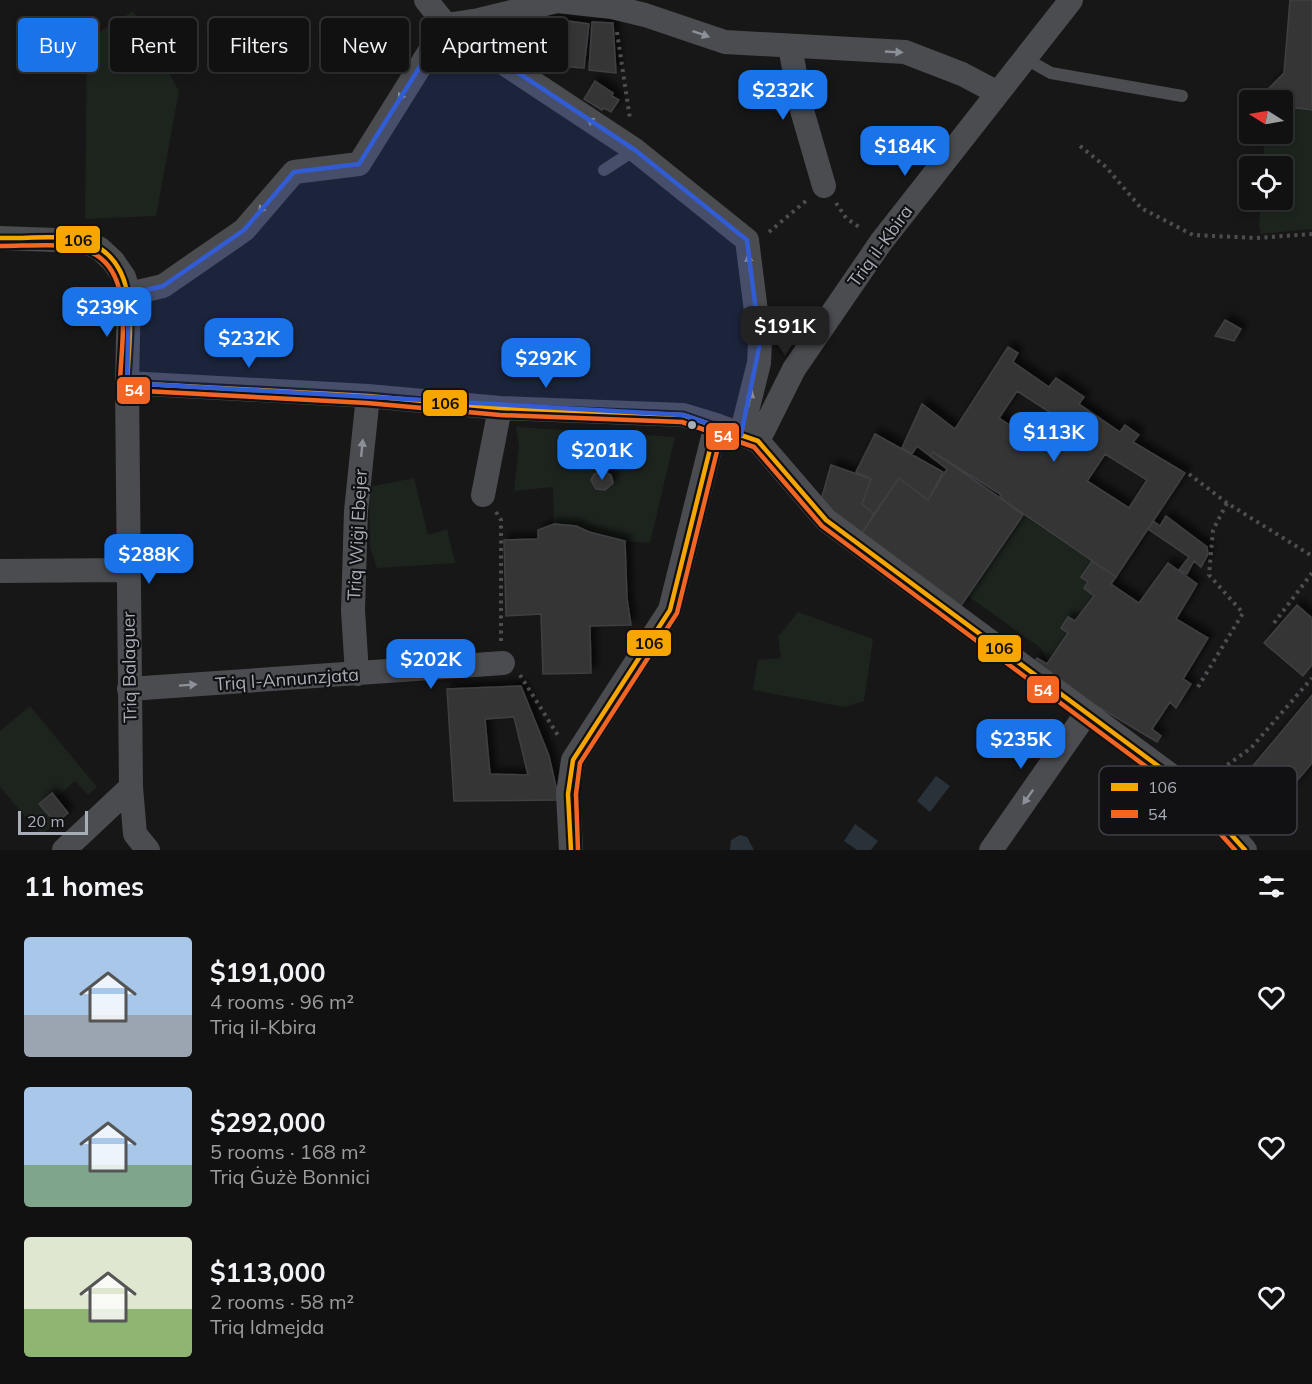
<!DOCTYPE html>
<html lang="en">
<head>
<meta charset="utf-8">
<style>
  :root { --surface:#111; --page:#1e1f1f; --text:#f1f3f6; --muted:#9c9d9f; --line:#303131; --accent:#1a73e8 }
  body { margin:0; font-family:Mulish,sans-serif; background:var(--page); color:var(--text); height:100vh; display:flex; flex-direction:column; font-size:22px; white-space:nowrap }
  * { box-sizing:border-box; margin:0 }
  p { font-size:20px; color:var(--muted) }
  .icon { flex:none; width:33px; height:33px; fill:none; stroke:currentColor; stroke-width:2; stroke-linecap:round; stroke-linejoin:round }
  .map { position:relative; height:850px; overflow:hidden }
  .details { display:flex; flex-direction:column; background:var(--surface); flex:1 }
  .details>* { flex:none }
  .guide { position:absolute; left:18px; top:18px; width:600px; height:54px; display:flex; gap:12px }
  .needle { width:39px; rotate:281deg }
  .tools { position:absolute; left:1239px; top:90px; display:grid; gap:12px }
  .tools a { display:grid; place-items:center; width:54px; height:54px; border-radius:6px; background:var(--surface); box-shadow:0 3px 9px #0003,0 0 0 2px var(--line); font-size:30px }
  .scale { position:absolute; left:18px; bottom:15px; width:70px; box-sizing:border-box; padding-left:6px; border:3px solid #a8adb8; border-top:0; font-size:16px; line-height:21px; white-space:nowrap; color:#a8adb8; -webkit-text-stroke:4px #111113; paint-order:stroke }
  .price { position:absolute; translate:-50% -51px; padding:0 14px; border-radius:12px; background:var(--accent); color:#fff; font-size:20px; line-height:39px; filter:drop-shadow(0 2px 3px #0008) }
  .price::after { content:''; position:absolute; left:50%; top:36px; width:18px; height:14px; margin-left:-9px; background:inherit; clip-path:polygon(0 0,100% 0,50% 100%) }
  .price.on { background:#222; color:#fff }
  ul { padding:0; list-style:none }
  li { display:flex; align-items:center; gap:18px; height:150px; padding:0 24px }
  li span { display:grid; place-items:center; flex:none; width:168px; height:120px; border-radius:6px; color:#555 }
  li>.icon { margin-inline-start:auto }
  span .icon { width:72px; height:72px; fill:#fffc; stroke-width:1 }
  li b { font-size:26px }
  h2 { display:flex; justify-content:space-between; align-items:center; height:72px; padding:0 24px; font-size:26px }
  .pill { padding:0 21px; border-radius:6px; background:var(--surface); box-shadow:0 3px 9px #0003,0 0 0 2px var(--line); font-size:21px; line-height:54px }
  .pill.on { background:var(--accent); color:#fff }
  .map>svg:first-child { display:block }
</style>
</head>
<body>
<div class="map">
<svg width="1312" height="850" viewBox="0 0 1312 850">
  <defs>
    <filter id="shadow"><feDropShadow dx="5.5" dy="-5.5" stdDeviation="3" flood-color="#0009"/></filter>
  </defs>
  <rect width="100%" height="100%" fill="#171717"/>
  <path fill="#1d241e" d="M133 11 179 91 156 216 85 219 87 40Z
    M1283 106 1312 110V229L1261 234 1259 226 1261 200H1282V166H1263L1265 134H1282Z
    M516 427 675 437 650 543 625 541 589 532 576 526 554 524 553 487 514 491 519 446Z
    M414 478 428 535 447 529 455 563 377 568 370 548 369 487Z
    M1023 515 1092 561 1081 577 1088 582 1094 596 1075 621 1068 617 1061 628 1068 633 1047 664 1042 649 968 596Z
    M798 612 873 639 864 701 845 707 753 690 758 660 781 658 778 637Z
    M30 706 97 787 88 795 75 781 56 798 52 793 40 803 56 823 41 835 0 787V731Z"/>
  <path fill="#2a3239" d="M250 46 277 73 225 66Z
    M936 776 950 786 930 812 917 801Z
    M855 824 878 841 871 850H857L844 841Z
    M740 835 747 837 754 850H730L731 840Z"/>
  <path fill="#353536" stroke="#3f4043" stroke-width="1.5" fill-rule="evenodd" filter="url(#shadow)" d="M1290 0H1312V110L1282 106V100H1268L1269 88 1284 73Z
    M561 20 589 24 584 68 556 66Z
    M561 20 556 66 532 63 537 22Z
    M537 22 531 65 525 64 506 51 509 36Z
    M592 22 613 23 616 73 589 70Z
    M595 81 613 93 612 96 619 100 611 112 604 108 602 110 584 99Z
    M1225 320 1241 329 1234 341 1215 336Z
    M1008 347 1018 353 1013 362 1049 387 1056 378 1084 397 1079 404 1120 432 1125 425 1139 435 1133 442 1185 473 1116 577 933 452 930 456 917 446 912 454 902 448 922 404 955 429ZM1017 391 1065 422 1047 450 999 418ZM1105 454 1147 480 1129 508 1087 481Z
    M875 434 943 472 928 500 899 478 874 514 862 504 871 479 856 472Z
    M933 452 1000 494 1002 499 1023 515 958 610 858 539 899 478 928 500 947 469 930 456Z
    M831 465 871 479 862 504 874 514 858 539 821 500Z
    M602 471 611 475 613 483 605 490 596 489 591 480 594 474Z
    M1166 516 1207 547 1208 554 1201 567 1194 561 1187 574 1179 570 1189 557 1148 529 1153 521 1160 526Z
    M554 524 576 526 589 532 625 541 627 599 631 625 590 626 591 673 543 674 541 614 506 616 504 540 538 539V530Z
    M1092 561 1116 577 1111 584 1139 603 1168 563 1197 584 1176 619 1208 638 1183 679 1191 684 1176 708 1170 702 1152 729 1161 736 1157 742 1032 667 1037 658 1047 664 1068 633 1061 628 1068 617 1075 621 1094 596 1084 588 1088 582 1081 577Z
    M1297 605 1312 618V665L1303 676 1264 643Z
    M521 686 549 756 559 800 454 801 447 689ZM514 717 528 775 490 774 485 719Z
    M1312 695V763L1285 795 1252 767Z
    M52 793 68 813 56 823 39 804Z"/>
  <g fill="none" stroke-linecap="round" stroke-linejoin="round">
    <path stroke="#4d4e52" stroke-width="4" stroke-dasharray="3 4.5" stroke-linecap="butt" d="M617 32 630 119
      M1080 146 1106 167 1141 208 1193 235 1256 238 1312 234
      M836 203 846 218 862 229
      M769 232 807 200
      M1189 474 1227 503 1312 556
      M496 512 501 520V641
      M1274 623 1312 573
      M520 675 559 737
      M1198 687 1243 613 1209 575 1213 530 1227 503
      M1209 778 1251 748 1312 678"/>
    <path stroke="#4b4c50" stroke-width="12" d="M1026 59 1051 73 1182 96
      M604 170 635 150"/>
    <path stroke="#4b4c50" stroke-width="24" d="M426 0 446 25 635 150 747 240 760 343 759 363 741 435
      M790 46 801 107 824 186
      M0 238 84 241 100 249 113 261 124 277 129 294 127 383 131 787 135 834 148 850
      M129 294 163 286 244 230 294 172 359 164 446 25 479 20 557 1 612 7 645 15 725 42 905 52 962 74 998 93
      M127 383 368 396 500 408 683 415 716 425 758 441 826 520 1192 791 1245 850
      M758 441 794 369 881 242 1071 0
      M483 495 500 408
      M0 571 128 570
      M357 674 353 610 356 511 368 396
      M129 689 503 663
      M64 850 131 787
      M571 850 568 794 573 760 670 610 716 425
      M991 850 1086 714"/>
    <defs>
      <path id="bus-1" d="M0 238C27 239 57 234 83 241 144 258 129 336 127 383
        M127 383 368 396 500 408 683 415 758 441 826 520 1192 791 1245 850
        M571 850 568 794 573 760 670 610 716 425"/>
      <path id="bus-2" d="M0 246C26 246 53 243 78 248 138 260 121 340 120 383L125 390 367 403 500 415 682 422 754 447 822 526 1187 797 1235 850
        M578 850 576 794 580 763 677 613 723 427"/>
    </defs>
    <use href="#bus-1" stroke="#111113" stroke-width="9"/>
    <use href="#bus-2" stroke="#111113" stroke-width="9"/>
    <use href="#bus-1" stroke="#f7a600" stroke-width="4.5"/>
    <use href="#bus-2" stroke="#f26522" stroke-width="4.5"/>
  </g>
  <defs><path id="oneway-solid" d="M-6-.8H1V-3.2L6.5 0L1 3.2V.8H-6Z" transform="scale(1.5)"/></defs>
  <g fill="#8c9099">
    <use href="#oneway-solid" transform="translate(701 34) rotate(19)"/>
    <use href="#oneway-solid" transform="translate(894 52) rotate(3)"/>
    <use href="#oneway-solid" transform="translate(403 93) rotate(122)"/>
    <use href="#oneway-solid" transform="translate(594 123) rotate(-147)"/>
    <use href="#oneway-solid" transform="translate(264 206) rotate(130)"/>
    <use href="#oneway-solid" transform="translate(749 263) rotate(-97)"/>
    <use href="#oneway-solid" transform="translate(750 399) rotate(-76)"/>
    <use href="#oneway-solid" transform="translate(362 448) rotate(-84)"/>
    <use href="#oneway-solid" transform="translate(188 685) rotate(-4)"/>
    <use href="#oneway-solid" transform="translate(1028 797) rotate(125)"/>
  </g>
  <path fill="#325cd3" fill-opacity="0.2" stroke="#325cd3" stroke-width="4.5" stroke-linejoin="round" d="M446 25 635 150 747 240 760 343 741 435 683 415 127 383 129 294 163 286 244 230 294 172 359 164Z"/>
  <circle fill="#a8adb8" stroke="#111113" stroke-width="2" cx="692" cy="425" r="5"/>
  <g text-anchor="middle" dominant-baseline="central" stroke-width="4.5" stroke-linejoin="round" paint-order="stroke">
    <g font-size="18" fill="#a8adb8" stroke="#111113">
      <text transform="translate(880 246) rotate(-54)">Triq il-Kbira</text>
      <text transform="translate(357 535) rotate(-87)">Triq Wiġi Ebejer</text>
      <text transform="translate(129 667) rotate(-91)">Triq Balaguer</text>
      <text transform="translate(287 679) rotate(-4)">Triq l-Annunzjata</text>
    </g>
  </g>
  <rect x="1099" y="766" width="198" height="69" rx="9" fill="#111113" stroke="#3e4045" stroke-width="1.5"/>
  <rect x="1111" y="783" width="27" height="8" fill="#f7a600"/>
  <rect x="1111" y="810" width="27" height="8" fill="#f26522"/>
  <g font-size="16" fill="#a8adb8">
    <text x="1148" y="793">106</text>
    <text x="1148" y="820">54</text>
  </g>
  <g stroke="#111113" stroke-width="2">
    <rect x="55" y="225" width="46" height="29" rx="6" fill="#f7a600"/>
    <rect x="116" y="376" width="35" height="29" rx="6" fill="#f26522"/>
    <rect x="422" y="389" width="46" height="28" rx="6" fill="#f7a600"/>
    <rect x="705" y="422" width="35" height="29" rx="6" fill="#f26522"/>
    <rect x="626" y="629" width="46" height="28" rx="6" fill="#f7a600"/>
    <rect x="977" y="634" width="45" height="29" rx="6" fill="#f7a600"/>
    <rect x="1026" y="675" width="34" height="29" rx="6" fill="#f26522"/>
  </g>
  <g font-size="16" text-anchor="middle" font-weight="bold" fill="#fff">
    <text x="134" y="396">54</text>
    <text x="723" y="442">54</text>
    <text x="1043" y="696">54</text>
  </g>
  <g font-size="16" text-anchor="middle" font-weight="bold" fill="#111">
    <text x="78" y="246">106</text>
    <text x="445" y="409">106</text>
    <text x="649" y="649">106</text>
    <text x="999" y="654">106</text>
  </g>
</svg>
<div class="tools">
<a><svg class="needle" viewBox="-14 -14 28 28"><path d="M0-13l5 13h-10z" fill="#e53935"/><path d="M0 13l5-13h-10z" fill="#9c9d9f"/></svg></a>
<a><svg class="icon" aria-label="locate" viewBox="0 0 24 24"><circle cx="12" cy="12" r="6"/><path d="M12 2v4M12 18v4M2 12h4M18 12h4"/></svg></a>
</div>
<div class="scale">20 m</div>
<b class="price" style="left:783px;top:121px">$232K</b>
<b class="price" style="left:905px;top:177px">$184K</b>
<b class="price" style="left:107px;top:338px">$239K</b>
<b class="price on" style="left:785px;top:357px">$191K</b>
<b class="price" style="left:249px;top:369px">$232K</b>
<b class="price" style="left:546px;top:389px">$292K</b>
<b class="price" style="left:1054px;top:463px">$113K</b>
<b class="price" style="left:602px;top:481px">$201K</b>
<b class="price" style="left:149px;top:585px">$288K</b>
<b class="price" style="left:431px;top:690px">$202K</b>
<b class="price" style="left:1021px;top:770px">$235K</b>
<div class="guide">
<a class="pill on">Buy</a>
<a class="pill">Rent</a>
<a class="pill">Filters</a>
<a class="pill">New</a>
<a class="pill">Apartment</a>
</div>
</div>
<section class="details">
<h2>11 homes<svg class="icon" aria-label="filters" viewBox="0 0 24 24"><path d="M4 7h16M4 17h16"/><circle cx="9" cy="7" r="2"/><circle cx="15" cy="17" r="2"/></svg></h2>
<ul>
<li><span style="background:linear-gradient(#a9c7e8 65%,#9aa5b1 0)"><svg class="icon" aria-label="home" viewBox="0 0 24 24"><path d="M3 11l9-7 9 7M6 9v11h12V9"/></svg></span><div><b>$191,000</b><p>4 rooms · 96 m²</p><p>Triq il-Kbira</p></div><svg class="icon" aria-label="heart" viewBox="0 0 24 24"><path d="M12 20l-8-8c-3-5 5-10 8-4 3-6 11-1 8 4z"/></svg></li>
<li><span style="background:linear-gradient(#a9c7e8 65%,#7fa58c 0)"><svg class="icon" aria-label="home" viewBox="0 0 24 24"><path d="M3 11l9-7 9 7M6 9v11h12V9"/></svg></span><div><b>$292,000</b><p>5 rooms · 168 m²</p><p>Triq Ġużè Bonnici</p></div><svg class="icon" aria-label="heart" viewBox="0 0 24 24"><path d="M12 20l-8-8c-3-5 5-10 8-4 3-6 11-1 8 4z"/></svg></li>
<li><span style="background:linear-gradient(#dfe7d0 60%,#8fb573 0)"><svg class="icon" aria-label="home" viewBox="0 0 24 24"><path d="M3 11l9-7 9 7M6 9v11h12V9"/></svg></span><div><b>$113,000</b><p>2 rooms · 58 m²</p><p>Triq Idmejda</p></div><svg class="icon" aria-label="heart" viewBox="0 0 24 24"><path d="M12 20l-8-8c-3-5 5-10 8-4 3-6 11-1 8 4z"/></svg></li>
</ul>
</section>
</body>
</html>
